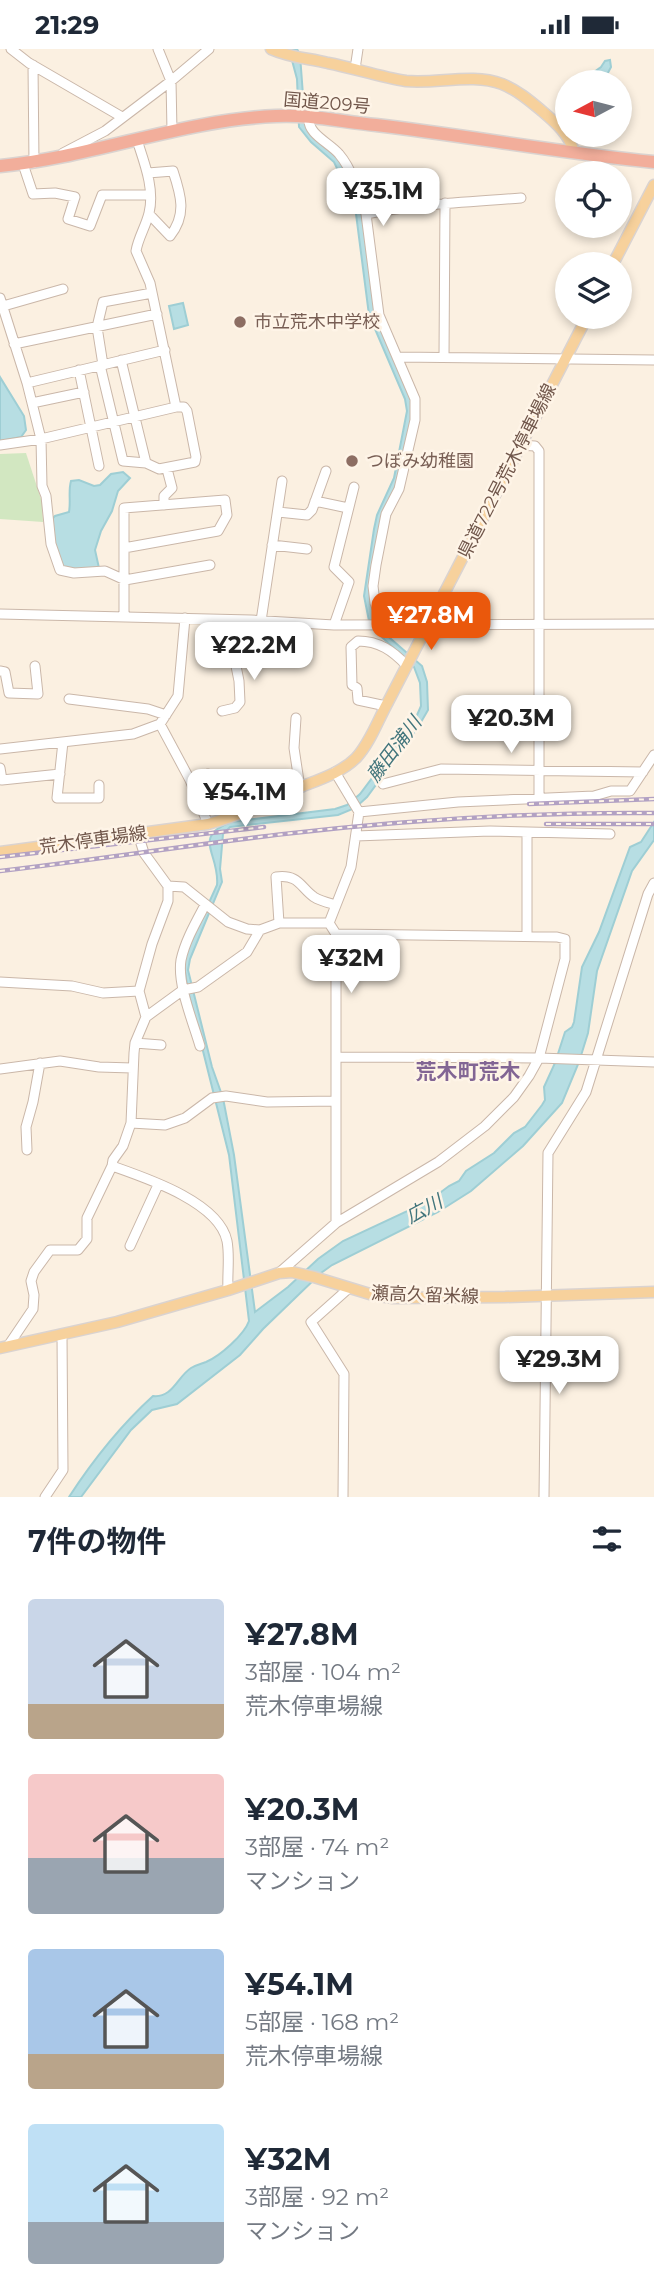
<!DOCTYPE html>
<html lang="ja">
<head>
<meta charset="utf-8">
<style>
  :root { --surface:#fff; --page:#f6f6f7; --text:#1f2937; --muted:#747a83; --accent:#ea580c }
  body { margin:0; font-family:Montserrat,"Noto Sans JP",sans-serif; background:var(--page); color:var(--text); height:100vh; display:flex; flex-direction:column; font-size:26px; white-space:nowrap }
  * { box-sizing:border-box; margin:0 }
  p { font-size:23px; color:var(--muted) }
  .icon { flex:none; width:38px; height:38px; fill:none; stroke:currentColor; stroke-width:2; stroke-linecap:round; stroke-linejoin:round }
  .map { position:relative; height:1448px; overflow:hidden }
  .panel { display:flex; flex-direction:column; background:var(--surface); flex:1 }
  .panel>* { flex:none }
  .needle { width:46px; rotate:263deg }
  .buttons { position:absolute; left:555px; top:21px; display:grid; gap:14px }
  .buttons a { display:grid; place-items:center; width:77px; height:77px; border-radius:50%; background:var(--surface); box-shadow:0 4px 10px #0003; font-size:35px }
  .price { position:absolute; translate:-50% -60px; padding:0 16px; border-radius:14px; background:#fff; color:#222; font-size:23px; line-height:46px; filter:drop-shadow(0 2px 4px #0008) }
  .price::after { content:''; position:absolute; left:50%; top:42px; width:21px; height:16px; margin-left:-10px; background:inherit; clip-path:polygon(0 0,100% 0,50% 100%) }
  .price.selected { background:var(--accent); color:#fff }
  ul { padding:0; list-style:none }
  li { display:flex; align-items:center; gap:21px; height:175px; padding:0 28px }
  li span { display:grid; place-items:center; flex:none; width:196px; height:140px; border-radius:7px; color:#555 }
  li>.icon { margin-inline-start:auto }
  span .icon { width:84px; height:84px; fill:#fffc; stroke-width:1 }
  li b { font-size:30px }
  h2 { display:flex; justify-content:space-between; align-items:center; height:84px; padding:0 28px; font-size:30px }
  .status { display:flex; justify-content:space-between; align-items:center; height:49px; padding:0 35px; background:var(--surface); direction:ltr }
  .status svg { height:19px; fill:currentColor }
  .map>svg:first-child { display:block }
</style>
</head>
<body>
<div class="status"><b>21:29</b><svg viewBox="0 0 49 12"><path d="M0 12V9h3v3zM5 12V6h3v6zM10 12V3h3v9zM15 12V0h3v12zM26 1h20v11H26zM47 4h2v5h-2z"/></svg></div>
<div class="map">
<svg width="654" height="1448" viewBox="0 0 654 1448">
  <rect width="100%" height="100%" fill="#fbf0e1"/>
  <path fill="#d2e7c1" d="M26 404 42 453 43 473 0 470V405Z"/>
  <path fill="#b7dee3" stroke="#9eced4" stroke-width="2" d="M289 0H297L300 6 305 73 334 103 346 121 364 166 375 262 412 350 413 370 372 527 380 578 383 583 422 617 427 633 428 661 417 680 367 748 355 759 338 766 230 778 223 785 220 820 222 833 190 910 188 921 212 1018 223 1049 234 1106 255 1263 288 1238 318 1210 343 1192 429 1152 449 1137 459 1132 466 1122 494 1104 514 1084 525 1078 542 1056 545 1051 544 1038 555 1014 565 983 572 978 574 973 582 918 599 883 630 798 641 793 654 773V791L632 822 597 922 588 984 579 1013 562 1054 523 1097 471 1142 438 1163 332 1216 321 1224 263 1280 240 1306 177 1355 152 1361 131 1381 81 1448H69C93 1411 120 1377 153 1347 173 1349 177 1328 191 1319 196 1316 201 1315 206 1313 220 1307 244 1286 249 1272L229 1106 188 942 184 916 187 902 217 836C220 805 191 788 231 773L335 760 347 756 360 745 414 673 421 657 420 634 414 618 370 577 364 547 374 480 377 466 394 429 407 362 405 350 369 266 355 157 334 113 311 93 299 78 297 30Z
    M610 11 611 18 603 33H592L590 26 601 18 605 12Z
    M183 254 188 276 174 280 169 257Z
    M0 328 24 367 26 381 21 388 0 392Z
    M123 423 130 429 118 442 112 462 101 482 95 501 99 519 65 522 56 504 51 471 55 467 69 463C71 452 68 442 71 432L79 431 94 437 100 436 111 425Z"/>
  <g fill="none" stroke-linecap="round" stroke-linejoin="round">
    <defs>
      <path id="minor" d="M11 0 29 14 122 68
        M158 0 171 32 172 82
        M33 16 34 114
        M355 20 358 0
        M309 69C307 85 330 94 339 105 352 120 360 146 366 165L379 266 415 350V371L399 440 386 465 376 516 373 537 375 554 383 575
        M63 104 105 82 171 32 209 0
        M23 115 33 145 55 144 75 148 68 170 90 177 102 146H150
        M148 124 173 122C181 146 187 166 170 187L149 165
        M366 165C416 155 469 153 521 149
        M0 249 27 334 41 390 42 437 46 447 51 495 60 521 74 524 105 522 125 531 210 516
        M0 258 63 240
        M14 295 157 265
        M397 308 654 311
        M444 308 445 154
        M121 311 146 414
        M100 316 123 412 146 414 159 420 195 413 196 408 187 362 184 358H176
        M103 316 97 278 103 253 152 244
        M79 321 99 417
        M27 334 165 301
        M32 354 84 343
        M0 396 41 390 176 358 150 234 136 202C138 189 146 177 149 164 155 140 144 113 137 91
        M519 396 535 397 539 402V749
        M315 452 348 459
        M164 456V447L172 439 167 420
        M278 463 307 466 312 461 326 422
        M272 496 307 500
        M124 499 218 482 227 466 225 451 124 459V567
        M0 565 251 571 334 576 654 575
        M261 572 282 432
        M334 576 349 533 334 518 354 438
        M0 622 5 623 9 644 38 645 35 617
        M69 650 148 660 166 666
        M386 657 358 651 357 639 352 636 351 598 358 592C379 592 393 602 406 616
        M222 662 235 659 240 653 239 632 232 597 251 571
        M296 669 294 699 300 739
        M160 675 190 731 208 775
        M63 693 57 749H99V736
        M0 700 133 685 160 675 178 647 185 569
        M0 719 2 731 60 725
        M208 725 237 739 256 758
        M383 735 441 720 643 723
        M359 763 458 753 594 747 611 742H630L654 706
        M527 783V887
        M138 785 144 804 168 837V852L152 895 139 942 146 968
        M356 787 490 782 610 785
        M168 837 184 838 228 873 247 880 260 881 279 874H329
        M279 874 276 828C299 825 300 838 314 848 320 852 329 854 336 856
        M329 874 336 885V1174
        M329 874 351 818 359 763 335 723
        M0 933 72 937 103 944 139 942
        M135 994 161 996
        M200 997C193 973 177 935 181 911 185 892 196 873 205 856
        M337 1008 539 1009 654 1013
        M0 1020 60 1012 99 1018 132 1019
        M131 1074 165 1076 185 1069 212 1049 226 1047 267 1053 335 1052
        M27 1101 26 1078 33 1053 40 1014
        M112 1117C146 1129 219 1153 227 1192 230 1208 227 1225 228 1241
        M130 1197 158 1136
        M279 1224 336 1174 438 1113 485 1077 514 1048 529 1027 539 1009 565 910V890L557 888 336 885
        M8 1297 33 1260 34 1246 31 1232 34 1223 50 1201H78L87 1190V1169L112 1117 113 1111 123 1097 131 1074 134 1004 135 994 146 968 183 941 198 938 247 903 260 881
        M45 1448 63 1421 62 1286
        M343 1448 344 1325 311 1273 348 1240
        M544 1448 548 1104 586 1043 648 845 654 834"/>
      <path id="major" d="M271 0C291 9 308 9 328 14 354 19 380 28 406 32 438 35 472 24 502 35 517 41 530 52 542 62 556 74 569 85 574 103
        M613 215 654 136
        M0 803 208 775C241 766 272 751 303 737 321 730 342 723 356 709 370 694 378 671 388 653L587 268
        M0 1299 117 1273 228 1241 279 1224 292 1223 314 1228 373 1246 393 1249 505 1248 654 1243"/>
      <path id="highway" d="M0 117C93 108 182 71 276 67 308 65 343 73 376 76 469 87 561 104 654 113"/>
    </defs>
    <use href="#minor" stroke="#cab7a9" stroke-width="11"/>
    <use href="#major" stroke="#dad3d0" stroke-width="13"/>
    <use href="#highway" stroke="#dad3d0" stroke-width="15"/>
    <use href="#minor" stroke="#fff" stroke-width="9"/>
    <use href="#major" stroke="#f7d19c" stroke-width="10"/>
    <use href="#highway" stroke="#f2ae9b" stroke-width="12"/>
    <defs>
      <path id="rail" d="M529 755 654 750
        M546 775H654
        M0 808 264 778
        M0 822C95 811 189 796 284 785 407 771 530 763 654 764"/>
    </defs>
    <use href="#rail" stroke="#b2a1c3" stroke-width="4.5"/>
    <use href="#rail" stroke="#fef4e7" stroke-width="2" stroke-dasharray="5" stroke-linecap="butt"/>
  </g>
  <g fill="#8d6e63" stroke="#fef4e7" stroke-width="2.5">
    <circle cx="240" cy="273" r="7"/>
    <circle cx="352" cy="412" r="7"/>
  </g>
  <g text-anchor="middle" dominant-baseline="central" stroke-width="5" stroke-linejoin="round" paint-order="stroke">
    <g font-size="18" fill="#70564a" stroke="#fef4e7">
      <text transform="translate(327 54) rotate(5)">国道209号</text>
      <text transform="translate(507 422) rotate(-63)">県道722号荒木停車場線</text>
      <text transform="translate(93 791) rotate(-8)">荒木停車場線</text>
      <text transform="translate(425 1246) rotate(2)">瀬高久留米線</text>
    </g>
    <g font-size="18" fill="#785e54" stroke="#fef4e7" text-anchor="start">
      <text x="254" y="273">市立荒木中学校</text>
      <text x="366" y="412">つぼみ幼稚園</text>
    </g>
    <g font-size="19" font-style="italic" fill="#42757c" stroke="#fef4e7">
      <text transform="translate(394 700) rotate(-53)">藤田浦川</text>
      <text transform="translate(424 1160) rotate(-28)">広川</text>
    </g>
    <g font-size="21" font-weight="bold" fill="#826594" stroke="#fef4e7">
      <text x="468" y="1022">荒木町荒木</text>
    </g>
  </g>
</svg>
<div class="buttons">
<a><svg class="needle" viewBox="-14 -14 28 28"><path d="M0-13l5 13h-10z" fill="#e53935"/><path d="M0 13l5-13h-10z" fill="#747a83"/></svg></a>
<a><svg class="icon" aria-label="locate" viewBox="0 0 24 24"><circle cx="12" cy="12" r="6"/><path d="M12 2v4M12 18v4M2 12h4M18 12h4"/></svg></a>
<a><svg class="icon" aria-label="layers" viewBox="0 0 24 24"><path d="M12 4l9 5-9 5-9-5zM3 14l9 5 9-5"/></svg></a>
</div>
<b class="price" style="left:383px;top:179px">¥35.1M</b>
<b class="price selected" style="left:431px;top:603px">¥27.8M</b>
<b class="price" style="left:254px;top:633px">¥22.2M</b>
<b class="price" style="left:511px;top:706px">¥20.3M</b>
<b class="price" style="left:245px;top:780px">¥54.1M</b>
<b class="price" style="left:351px;top:946px">¥32M</b>
<b class="price" style="left:559px;top:1347px">¥29.3M</b>
</div>
<section class="panel">
<h2>7件の物件<svg class="icon" aria-label="filters" viewBox="0 0 24 24"><path d="M4 7h16M4 17h16"/><circle cx="9" cy="7" r="2"/><circle cx="15" cy="17" r="2"/></svg></h2>
<ul>
<li><span style="background:linear-gradient(#c9d6e8 75%,#b9a48a 0)"><svg class="icon" aria-label="home" viewBox="0 0 24 24"><path d="M3 11l9-7 9 7M6 9v11h12V9"/></svg></span><div><b>¥27.8M</b><p>3部屋 · 104 m²</p><p>荒木停車場線</p></div></li>
<li><span style="background:linear-gradient(#f6c9c9 60%,#9aa5b1 0)"><svg class="icon" aria-label="home" viewBox="0 0 24 24"><path d="M3 11l9-7 9 7M6 9v11h12V9"/></svg></span><div><b>¥20.3M</b><p>3部屋 · 74 m²</p><p>マンション</p></div></li>
<li><span style="background:linear-gradient(#a9c7e8 75%,#b9a48a 0)"><svg class="icon" aria-label="home" viewBox="0 0 24 24"><path d="M3 11l9-7 9 7M6 9v11h12V9"/></svg></span><div><b>¥54.1M</b><p>5部屋 · 168 m²</p><p>荒木停車場線</p></div></li>
<li><span style="background:linear-gradient(#bfe0f5 70%,#9aa5b1 0)"><svg class="icon" aria-label="home" viewBox="0 0 24 24"><path d="M3 11l9-7 9 7M6 9v11h12V9"/></svg></span><div><b>¥32M</b><p>3部屋 · 92 m²</p><p>マンション</p></div></li>
</ul>
</section>
</body>
</html>
